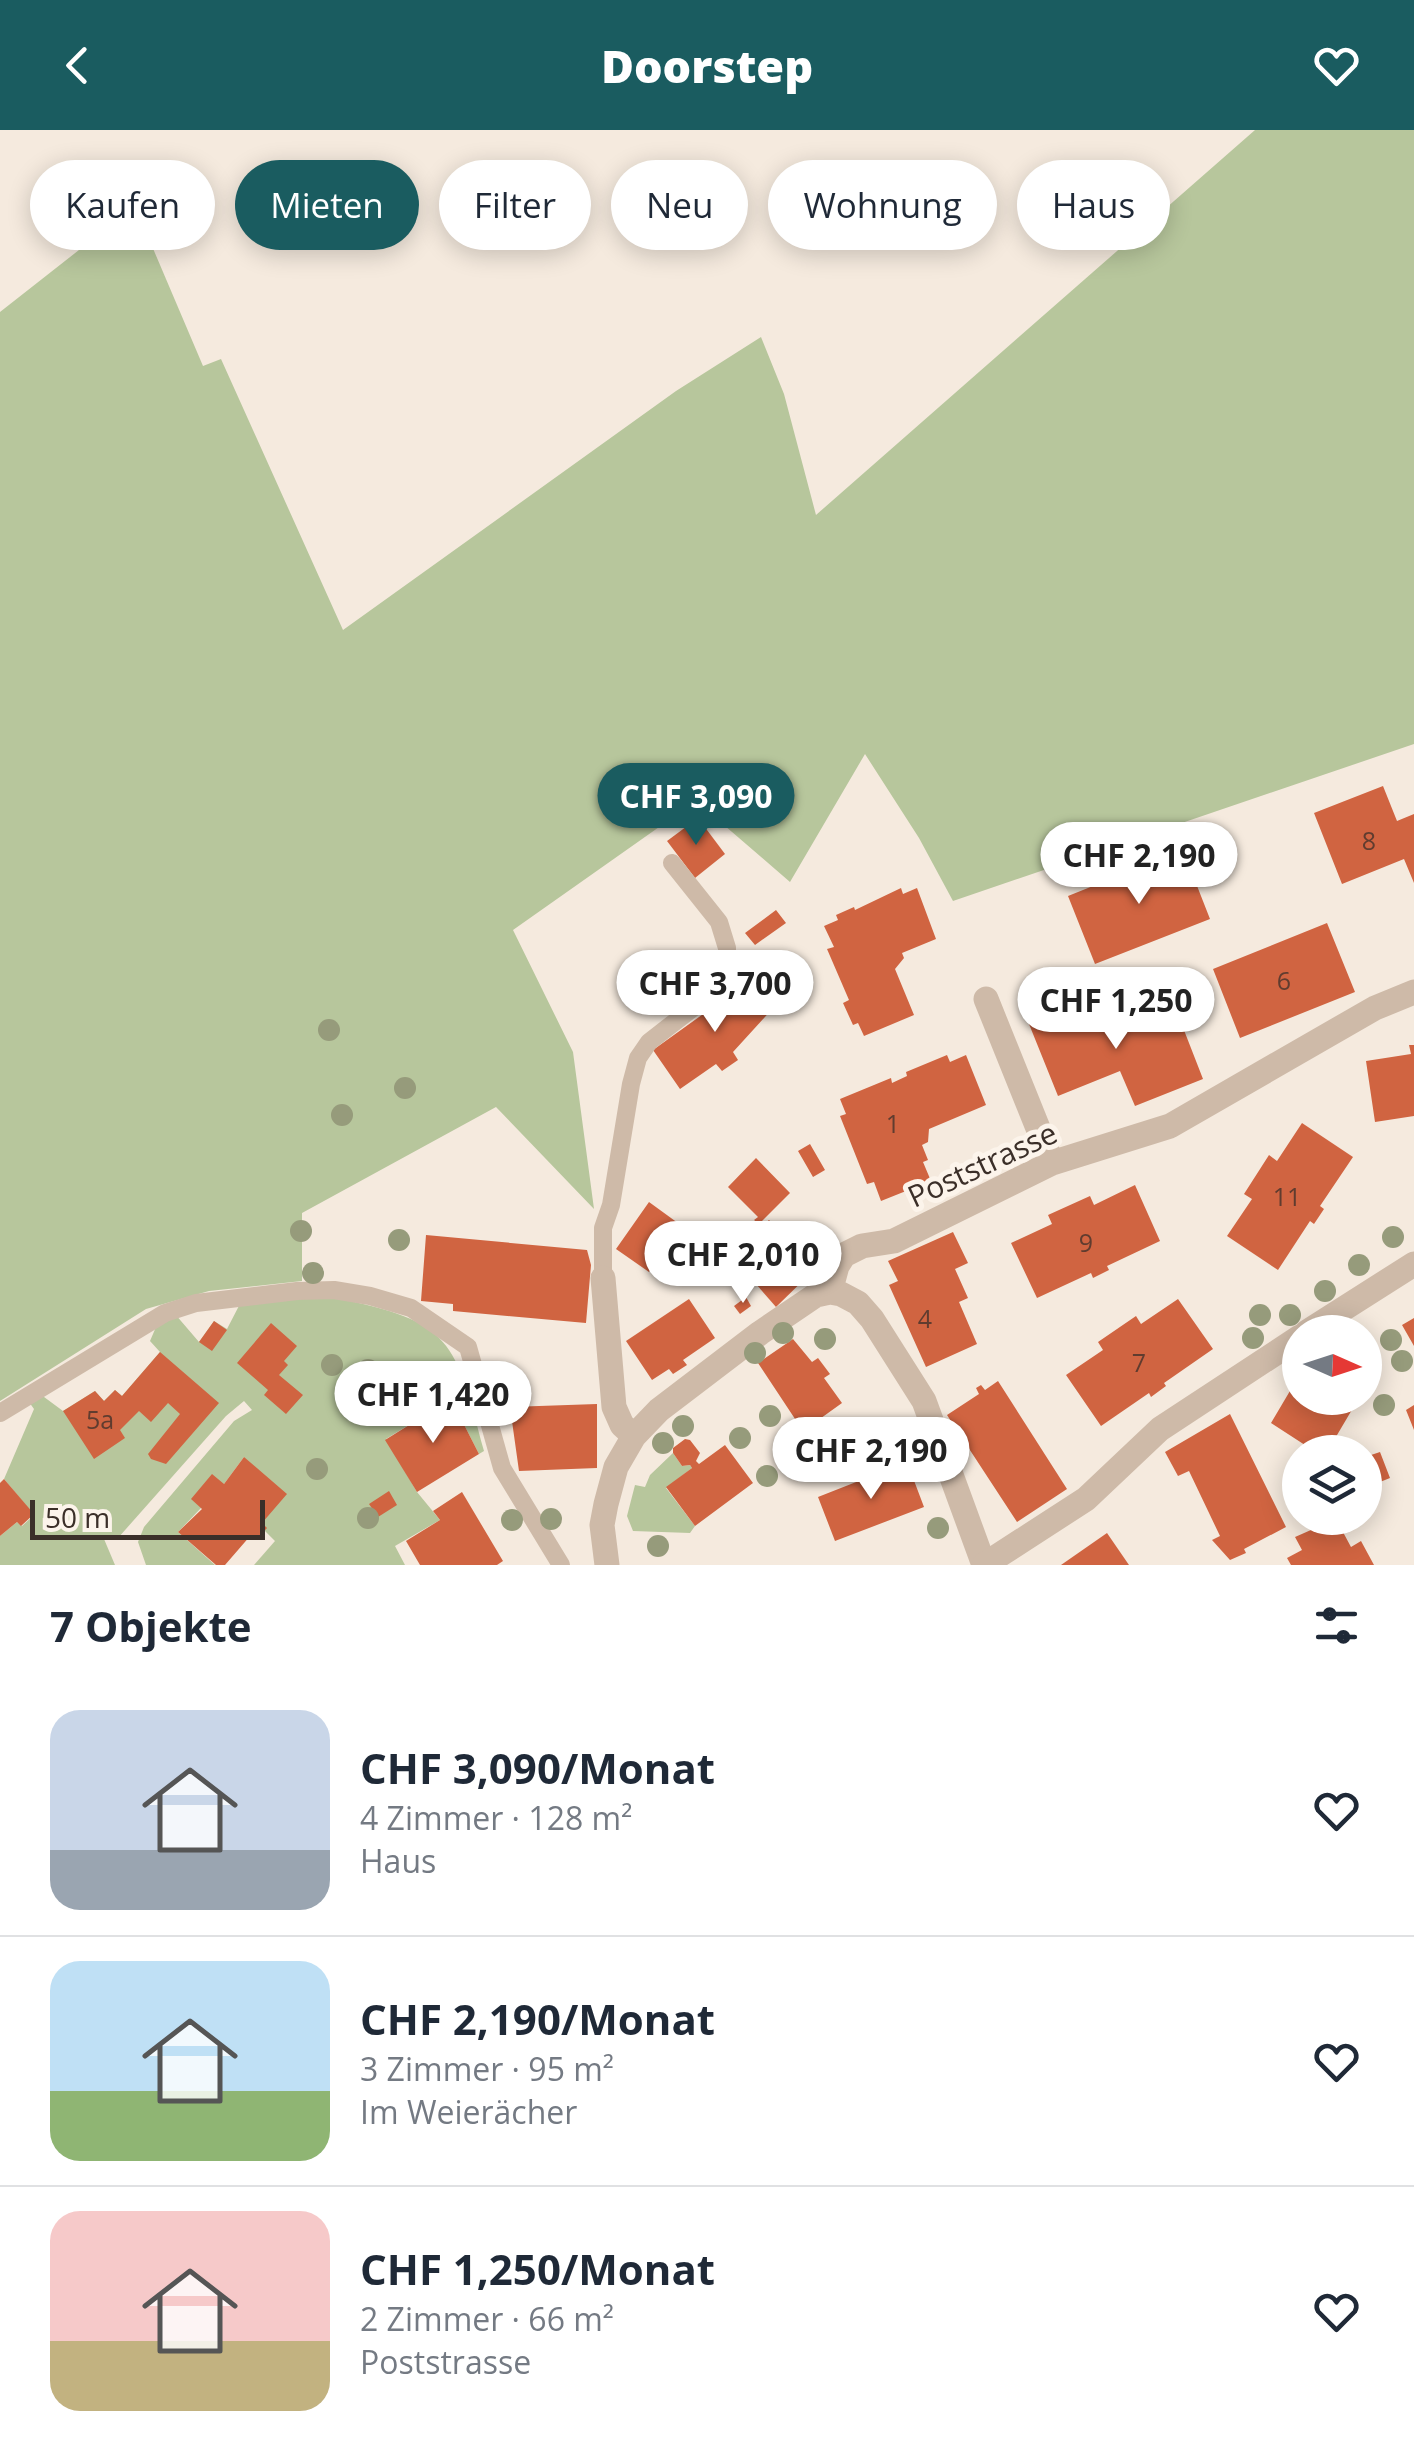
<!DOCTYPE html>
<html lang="de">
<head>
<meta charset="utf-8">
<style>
  :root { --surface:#fff; --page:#f6f6f7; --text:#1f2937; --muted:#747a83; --line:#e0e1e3; --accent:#1a5c60 }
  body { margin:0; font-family:"Open Sans",sans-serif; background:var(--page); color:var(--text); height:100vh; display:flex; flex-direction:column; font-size:38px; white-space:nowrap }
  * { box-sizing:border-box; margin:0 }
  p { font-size:32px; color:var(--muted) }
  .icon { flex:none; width:55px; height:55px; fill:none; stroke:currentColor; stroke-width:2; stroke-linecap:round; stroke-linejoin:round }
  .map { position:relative; height:1435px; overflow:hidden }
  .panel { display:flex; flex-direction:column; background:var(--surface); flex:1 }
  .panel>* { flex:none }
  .guide { position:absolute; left:30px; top:30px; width:1355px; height:90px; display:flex; gap:20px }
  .needle { width:65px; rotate:93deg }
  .buttons { position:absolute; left:1282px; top:1185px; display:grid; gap:20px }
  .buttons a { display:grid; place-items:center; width:100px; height:100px; border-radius:50%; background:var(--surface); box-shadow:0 5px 25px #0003; font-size:50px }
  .scale { position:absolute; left:30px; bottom:25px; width:235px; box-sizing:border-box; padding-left:10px; border:5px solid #3b2f29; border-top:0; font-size:28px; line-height:35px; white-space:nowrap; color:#3b2f29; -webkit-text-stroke:8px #fcf4eb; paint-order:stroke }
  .price { position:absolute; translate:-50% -85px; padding:0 22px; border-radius:35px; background:#fff; color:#222; font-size:32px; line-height:65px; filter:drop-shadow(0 2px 5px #0008) }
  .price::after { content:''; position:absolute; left:50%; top:60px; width:30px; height:22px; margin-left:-15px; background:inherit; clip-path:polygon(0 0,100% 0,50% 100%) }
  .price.selected { background:var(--accent); color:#fff }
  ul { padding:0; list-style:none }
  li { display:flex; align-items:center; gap:30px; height:250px; padding:0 50px }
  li+li { border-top:2px solid var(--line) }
  li span { display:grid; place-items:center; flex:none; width:280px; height:200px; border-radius:30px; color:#555 }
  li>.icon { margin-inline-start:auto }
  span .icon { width:120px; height:120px; fill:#fffc; stroke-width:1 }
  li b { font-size:42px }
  h2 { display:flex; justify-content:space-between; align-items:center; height:120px; padding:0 50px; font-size:42px }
  .tag { padding:0 35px; border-radius:45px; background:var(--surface); box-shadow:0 5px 25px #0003; font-size:35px; line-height:90px }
  .tag.selected { background:var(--accent); color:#fff }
  header { display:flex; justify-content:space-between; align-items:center; height:130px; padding:0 50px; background:var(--accent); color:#fff; font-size:45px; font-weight:800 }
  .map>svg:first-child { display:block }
</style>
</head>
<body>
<header><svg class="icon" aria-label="back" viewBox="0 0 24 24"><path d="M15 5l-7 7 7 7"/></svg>Doorstep<svg class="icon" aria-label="heart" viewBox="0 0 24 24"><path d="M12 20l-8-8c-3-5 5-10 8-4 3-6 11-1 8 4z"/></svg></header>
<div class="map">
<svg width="1414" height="1435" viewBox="0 0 1414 1435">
  <rect width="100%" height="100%" fill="#f5eade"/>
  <path fill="#b7c69c" d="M1255 0H1414V614L953 771 919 708 865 624 790 752 696 671 513 800 573 922 594 1079 496 977 302 1083V1151L209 1161 146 1179 0 1271V182L121 87 134 90 146 102 203 236 221 229 343 500 676 261 761 207 784 264 816 385Z
    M335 1168C453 1191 455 1211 484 1321L479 1324 451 1269 386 1309 417 1362 440 1390 395 1416 405 1435H254L275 1411 264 1400 244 1327 224 1354 178 1402 215 1435H146L138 1412 144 1397 234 1291 252 1280 244 1271 226 1286 118 1408 104 1409 115 1435H0V1406L17 1392 22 1396 34 1385 4 1349 34 1279 29 1272 40 1264 63 1281 95 1261 104 1271 115 1260 122 1266 160 1222 150 1211 156 1197 175 1184 199 1212 214 1191 227 1199 242 1170Z
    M673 1323 682 1336 690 1335 692 1338 666 1358 695 1396 690 1403 633 1401 627 1386 635 1355 645 1357 650 1345Z"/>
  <path fill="#d06441" d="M1383 656 1397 691 1414 684V753L1404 729 1342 754 1314 683Z
    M698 688 725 724 695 748 667 711Z
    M1183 720 1210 789 1095 834 1068 766Z
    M901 758 903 764 917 758 936 809 902 823 904 828 895 839 914 885 864 906 858 893 853 895 843 873 849 870 827 819 834 817 824 796 838 790 836 785 854 777 855 780Z
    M776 780 786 793 755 815 745 803Z
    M1327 793 1355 862 1240 908 1213 839Z
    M743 846 775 876 733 922 738 930 722 941 716 934 680 959 653 920 706 882 708 885Z
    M1098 867 1112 903 1175 877 1203 949 1135 976 1120 941 1058 966 1029 894Z
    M1409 915H1414V986L1375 992 1366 931 1411 924Z
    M947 925 950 932 966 925 986 975 929 999 928 1012 922 1015 928 1030 923 1032 931 1051 881 1071 874 1052 867 1054 840 986 846 984 840 969 891 948 892 953 907 946 906 942Z
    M1302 993 1353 1027 1320 1076 1324 1079 1314 1094 1310 1091 1278 1140 1227 1106 1252 1069 1244 1064 1269 1025 1277 1031Z
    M810 1014 825 1040 813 1047 798 1021Z
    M756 1028 790 1063 759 1094 754 1090 758 1087 728 1057Z
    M1135 1055 1160 1111 1107 1136 1109 1140 1093 1148 1091 1143 1037 1168 1011 1113 1052 1094 1048 1085 1090 1066 1094 1075Z
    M649 1072 682 1096 649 1142 616 1119Z
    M769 1090 799 1121 803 1117 809 1124 806 1128 816 1138 776 1177 723 1116 742 1097 753 1104Z
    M953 1102 968 1133 955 1139 968 1168 959 1172 977 1214 926 1237 889 1155 898 1151 888 1131Z
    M426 1105 587 1120 591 1135 586 1193 453 1181V1174L421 1171Z
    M694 1108 705 1116 699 1124 688 1116Z
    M746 1167 751 1176 740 1184 734 1176Z
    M689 1169 715 1208 683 1230 687 1235 673 1244 669 1239 652 1250 626 1211Z
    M1178 1169 1213 1219 1164 1253 1166 1256 1151 1267 1149 1263 1101 1296 1066 1245 1103 1220 1098 1212 1136 1186 1141 1194Z
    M1414 1188V1216L1402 1195Z
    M214 1191 227 1200 212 1221 199 1212Z
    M271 1193 297 1216 284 1231 288 1235 279 1245 303 1265 286 1284 264 1265 268 1260 237 1233Z
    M793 1209 812 1232 818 1228 830 1244 824 1248 842 1273 803 1301 758 1233Z
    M160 1222 219 1273 166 1334 151 1329 148 1324 180 1284 168 1273 151 1292 139 1281 120 1300 125 1308 94 1329 63 1281 95 1261 104 1271 115 1260 122 1266Z
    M1300 1244V1268H1337L1353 1278 1327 1322 1308 1317 1271 1293Z
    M998 1251 1067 1359 1017 1392 947 1285 979 1264 976 1258 981 1255 985 1260Z
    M451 1269 479 1324 417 1362 385 1310Z
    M597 1274V1338L519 1341 510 1277Z
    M1414 1275V1300L1406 1280Z
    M1230 1284 1286 1397 1244 1419 1246 1423 1230 1430 1212 1410 1220 1406 1189 1341 1178 1346 1165 1322Z
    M685 1309 690 1310 700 1323 696 1331 699 1334 725 1315 753 1353 695 1396 666 1357 692 1338 690 1335 682 1336 673 1323V1318Z
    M1380 1322 1390 1348 1365 1358V1327Z
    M244 1327 287 1364 262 1393 267 1398 256 1410 251 1405 225 1435H216L178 1402 202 1379 191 1369 212 1344 224 1354Z
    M907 1332 924 1377 835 1411 818 1367Z
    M4 1349 34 1384 21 1396 17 1392 0 1406V1353Z
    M389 1361 397 1375 378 1387 369 1374Z
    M462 1362 503 1431 497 1435H420L406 1411 440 1390 433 1381Z
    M1336 1389 1351 1417 1361 1411 1374 1435H1291L1287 1428 1302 1420 1295 1407Z
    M1107 1403 1129 1435H1061Z"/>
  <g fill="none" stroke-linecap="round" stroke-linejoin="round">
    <path stroke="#cebaa8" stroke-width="18" d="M603 1148V1098L611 1075 631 954 638 928 649 912 698 874 727 839V818L719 792 672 733
      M0 1283 165 1183 196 1173 297 1161 334 1160 370 1166 411 1178 468 1217 502 1338 561 1435"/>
    <path stroke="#cebaa8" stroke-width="25" d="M986 869 1052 1033
      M603 1148 614 1277 622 1295 634 1306
      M830 1162 837 1136 844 1125 862 1116 894 1111 1052 1033 1170 996 1375 878 1414 862
      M607 1435 602 1395 606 1374 616 1337 634 1306 659 1280 760 1203 816 1165 830 1162 841 1164 858 1173 872 1189 924 1271 984 1435"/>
    <path stroke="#cebaa8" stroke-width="25" d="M1307 1202 1414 1134
      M984 1435 1086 1369 1160 1299 1300 1207"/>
  </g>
  <g fill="#969b7b">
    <circle cx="329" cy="900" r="11"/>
    <circle cx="405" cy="958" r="11"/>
    <circle cx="342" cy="985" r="11"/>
    <circle cx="301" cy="1101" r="11"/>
    <circle cx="1393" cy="1107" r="11"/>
    <circle cx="399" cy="1110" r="11"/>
    <circle cx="1359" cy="1135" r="11"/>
    <circle cx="313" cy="1143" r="11"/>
    <circle cx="1325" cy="1161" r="11"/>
    <circle cx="1260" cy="1185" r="11"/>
    <circle cx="1290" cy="1185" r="11"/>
    <circle cx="783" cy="1203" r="11"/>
    <circle cx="1253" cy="1208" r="11"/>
    <circle cx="825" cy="1209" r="11"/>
    <circle cx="1391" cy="1210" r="11"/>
    <circle cx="755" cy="1223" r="11"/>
    <circle cx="1402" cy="1231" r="11"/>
    <circle cx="332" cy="1235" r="11"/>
    <circle cx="368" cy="1240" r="11"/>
    <circle cx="392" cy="1262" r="11"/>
    <circle cx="352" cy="1264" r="11"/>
    <circle cx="1384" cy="1275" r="11"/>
    <circle cx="770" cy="1286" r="11"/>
    <circle cx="683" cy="1296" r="11"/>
    <circle cx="740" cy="1308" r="11"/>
    <circle cx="825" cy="1312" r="11"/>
    <circle cx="663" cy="1313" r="11"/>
    <circle cx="793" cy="1325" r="11"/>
    <circle cx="317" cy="1339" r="11"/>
    <circle cx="767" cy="1346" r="11"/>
    <circle cx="368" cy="1388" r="11"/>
    <circle cx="551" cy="1389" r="11"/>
    <circle cx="512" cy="1390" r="11"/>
    <circle cx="938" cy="1398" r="11"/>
    <circle cx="658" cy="1416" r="11"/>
  </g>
  <g text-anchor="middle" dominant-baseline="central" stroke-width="10" stroke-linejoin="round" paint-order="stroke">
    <g font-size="25" fill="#603c2f">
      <text x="1369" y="710">8</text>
      <text x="1284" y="850">6</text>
      <text x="893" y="993">1</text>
      <text x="1287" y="1066">11</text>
      <text x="1086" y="1112">9</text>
      <text x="925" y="1188">4</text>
      <text x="1139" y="1232">7</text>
      <text x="100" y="1289">5a</text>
    </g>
    <g font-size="30" fill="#3b2f29" stroke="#fcf4eb">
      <text transform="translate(982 1034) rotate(-25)">Poststrasse</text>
    </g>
  </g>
</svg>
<div class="buttons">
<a><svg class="needle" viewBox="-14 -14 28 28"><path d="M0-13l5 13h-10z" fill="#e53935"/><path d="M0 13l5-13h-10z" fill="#747a83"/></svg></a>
<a><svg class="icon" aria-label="layers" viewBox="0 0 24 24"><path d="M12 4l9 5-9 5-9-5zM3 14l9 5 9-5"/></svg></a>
</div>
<div class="scale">50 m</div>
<b class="price selected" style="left:696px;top:718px">CHF 3,090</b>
<b class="price" style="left:1139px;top:777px">CHF 2,190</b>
<b class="price" style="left:715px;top:905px">CHF 3,700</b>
<b class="price" style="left:1116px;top:922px">CHF 1,250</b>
<b class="price" style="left:743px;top:1176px">CHF 2,010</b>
<b class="price" style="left:433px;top:1316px">CHF 1,420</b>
<b class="price" style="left:871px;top:1372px">CHF 2,190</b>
<div class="guide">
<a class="tag">Kaufen</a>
<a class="tag selected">Mieten</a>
<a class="tag">Filter</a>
<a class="tag">Neu</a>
<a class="tag">Wohnung</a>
<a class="tag">Haus</a>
</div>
</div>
<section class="panel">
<h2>7 Objekte<svg class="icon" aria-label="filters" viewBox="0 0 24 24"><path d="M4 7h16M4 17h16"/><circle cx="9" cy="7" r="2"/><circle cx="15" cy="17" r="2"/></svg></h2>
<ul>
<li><span style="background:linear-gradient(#c9d6e8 70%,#9aa5b1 0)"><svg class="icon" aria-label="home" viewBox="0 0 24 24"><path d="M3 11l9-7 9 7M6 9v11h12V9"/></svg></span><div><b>CHF 3,090/Monat</b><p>4 Zimmer · 128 m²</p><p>Haus</p></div><svg class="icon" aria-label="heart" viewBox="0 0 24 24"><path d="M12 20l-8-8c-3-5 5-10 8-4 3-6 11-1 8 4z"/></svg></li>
<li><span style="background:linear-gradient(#bfe0f5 65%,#8fb573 0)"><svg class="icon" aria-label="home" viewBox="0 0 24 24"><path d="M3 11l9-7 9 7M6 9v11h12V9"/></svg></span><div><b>CHF 2,190/Monat</b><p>3 Zimmer · 95 m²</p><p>Im Weierächer</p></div><svg class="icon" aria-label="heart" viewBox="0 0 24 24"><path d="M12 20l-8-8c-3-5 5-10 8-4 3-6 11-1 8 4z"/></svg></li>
<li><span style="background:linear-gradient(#f6c9c9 65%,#c2b280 0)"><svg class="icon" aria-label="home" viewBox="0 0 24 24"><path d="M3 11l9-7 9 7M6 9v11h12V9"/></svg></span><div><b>CHF 1,250/Monat</b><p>2 Zimmer · 66 m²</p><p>Poststrasse</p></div><svg class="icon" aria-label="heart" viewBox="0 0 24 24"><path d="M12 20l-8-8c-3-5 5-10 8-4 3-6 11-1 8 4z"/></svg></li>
</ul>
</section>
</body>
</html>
